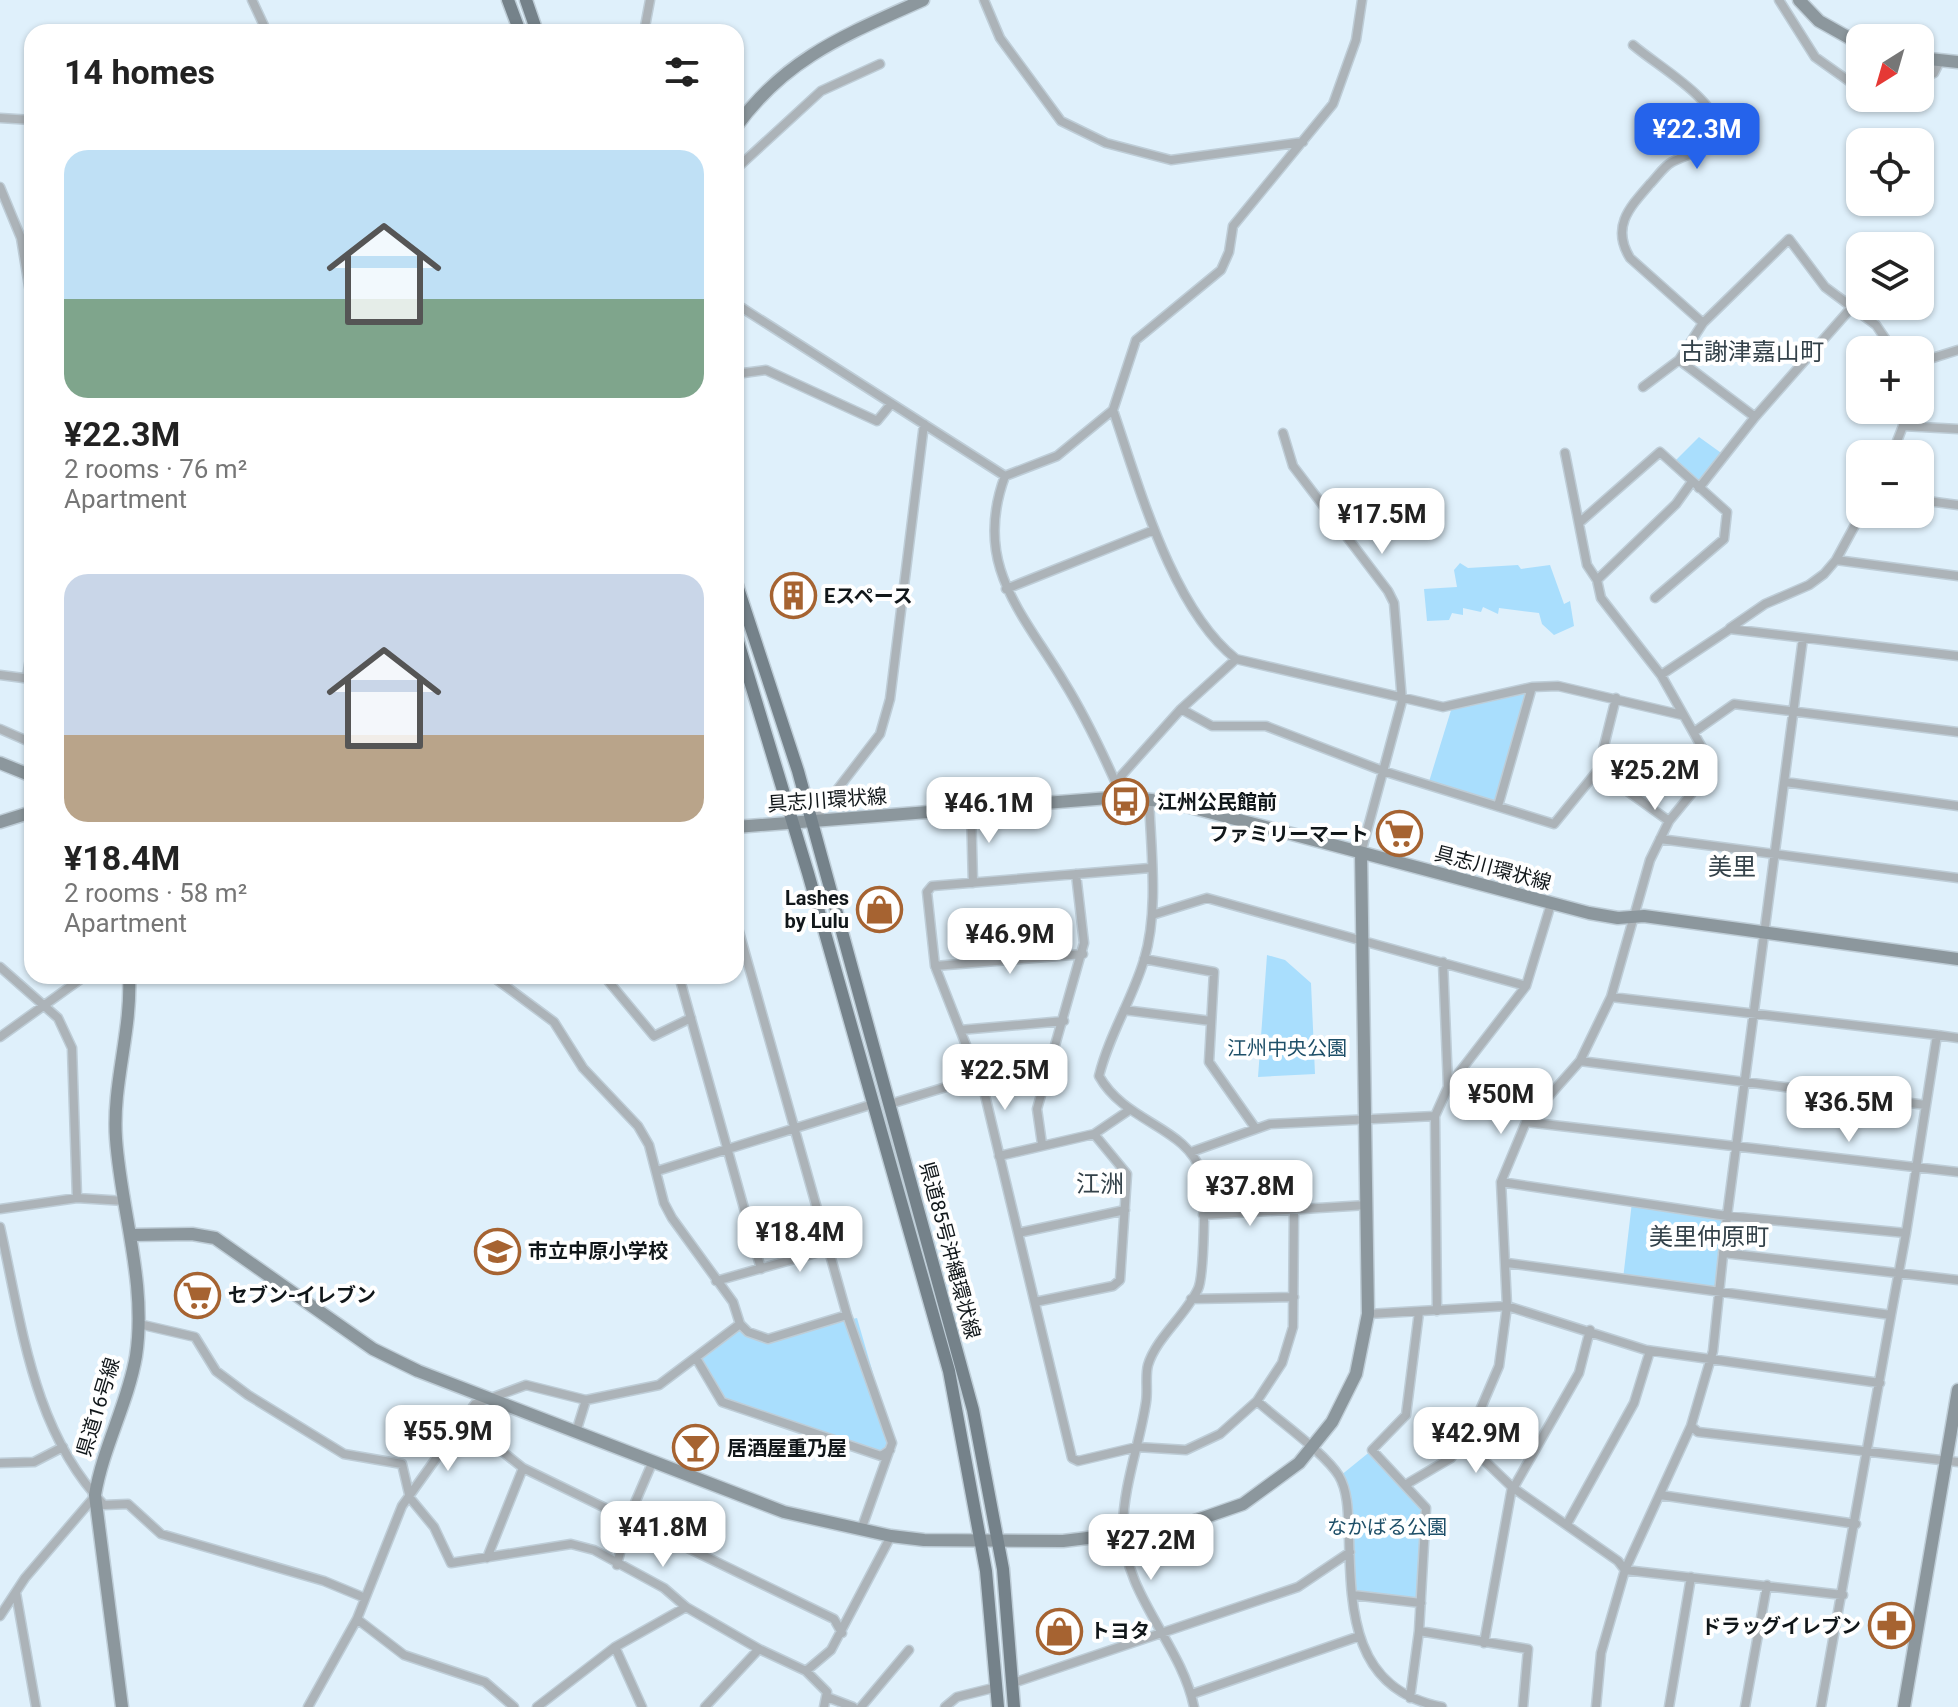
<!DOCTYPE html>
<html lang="en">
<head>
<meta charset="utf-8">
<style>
  :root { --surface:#fff; --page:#f6f6f6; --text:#222; --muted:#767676; --accent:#2563eb }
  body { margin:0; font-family:Roboto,"Noto Sans JP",sans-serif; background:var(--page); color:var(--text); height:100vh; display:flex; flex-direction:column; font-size:30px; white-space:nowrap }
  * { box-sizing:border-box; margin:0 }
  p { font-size:26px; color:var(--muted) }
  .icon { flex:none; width:44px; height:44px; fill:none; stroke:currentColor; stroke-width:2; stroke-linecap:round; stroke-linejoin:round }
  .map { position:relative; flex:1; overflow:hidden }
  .side { position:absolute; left:24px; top:24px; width:720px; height:960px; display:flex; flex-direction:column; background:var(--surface); border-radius:24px; box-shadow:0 2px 6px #0004 }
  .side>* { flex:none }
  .needle { width:52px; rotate:217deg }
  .controls { position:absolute; left:1846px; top:24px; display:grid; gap:16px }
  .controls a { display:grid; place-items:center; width:88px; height:88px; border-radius:16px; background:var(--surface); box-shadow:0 2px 6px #0004; font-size:40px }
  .price { position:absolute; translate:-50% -68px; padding:0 18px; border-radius:16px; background:#fff; color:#222; font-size:26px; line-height:52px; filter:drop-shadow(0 2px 4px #0008) }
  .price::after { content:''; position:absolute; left:50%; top:48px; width:24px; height:18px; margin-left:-12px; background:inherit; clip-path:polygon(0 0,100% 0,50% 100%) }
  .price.current { background:var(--accent); color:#fff }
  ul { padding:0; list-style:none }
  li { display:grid; align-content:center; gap:16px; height:424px; padding:0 40px }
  li span { display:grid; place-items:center; height:248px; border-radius:24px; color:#555 }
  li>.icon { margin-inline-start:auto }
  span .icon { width:144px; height:144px; fill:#fffc; stroke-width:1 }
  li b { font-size:34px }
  h2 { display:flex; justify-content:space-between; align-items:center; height:96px; padding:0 40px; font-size:34px }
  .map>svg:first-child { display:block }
</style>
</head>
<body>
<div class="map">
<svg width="1958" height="1707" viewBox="0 0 1958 1707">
  <rect width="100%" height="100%" fill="#dff0fb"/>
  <path fill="#a9defd" d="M1699 437 1724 455 1698 489 1672 464Z
    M1460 563 1468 568 1518 565 1521 569 1550 565 1564 604 1570 601 1574 626 1554 635 1542 624 1539 613 1499 608 1498 614 1483 607 1481 612 1463 608V615L1452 613 1449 620 1427 621 1424 589 1457 587 1454 570Z
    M1532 687 1498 806 1428 785 1452 707Z
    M1267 955 1285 960 1311 983 1315 1074 1258 1077Z
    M1632 1202 1727 1216 1718 1291 1623 1279Z
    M857 1318 893 1442 881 1456 720 1400 697 1357 739 1324 769 1337Z
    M1372 1450 1426 1508 1421 1603 1353 1595 1340 1476Z"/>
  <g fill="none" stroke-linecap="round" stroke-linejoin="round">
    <defs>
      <path id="street" d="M252 0 267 32
        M984 0 1000 38 1061 121 1106 143 1171 160 1303 142
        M1779 0 1815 57 1860 89
        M644 32 650 0
        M1633 45C1661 69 1719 99 1722 139 1706 151 1689 153 1672 162 1664 166 1657 177 1650 184 1629 208 1611 227 1630 258L1703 323
        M1920 79 1934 73 1940 61
        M0 118 32 120
        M736 169 821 91 880 64
        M0 187 21 238 32 304
        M736 304 1005 476 1057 456 1113 410C1139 486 1172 609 1236 659L1443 707 1532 687 1558 686 1682 715
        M1679 360 1755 417
        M1920 362 1958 350
        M736 374 766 370 877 421 891 404
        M1643 387 1679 360 1703 323 1789 239 1825 287 1876 325 1893 350
        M1113 410 1136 340 1221 270 1229 252 1233 226 1333 104 1356 40 1362 0
        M1903 426 1958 429
        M1283 433 1293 466 1388 591 1394 603 1402 701 1361 853
        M1892 454 1903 426V410
        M1005 476C972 565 1023 613 1064 682 1087 719 1105 758 1122 797
        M1699 488 1755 417 1852 307
        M1920 500 1958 505
        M1579 523 1660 452 1727 512 1724 539 1655 598
        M1836 560 1958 576
        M1597 580 1676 504 1691 483
        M1006 589 1154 530
        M1730 628 1765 604 1809 585 1824 574 1836 560 1861 514
        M0 675 31 679
        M1661 675 1730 629 1958 656
        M27 678 32 645
        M1181 709 1212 726H1266L1383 771 1554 824 1598 770 1616 698
        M0 729 32 743
        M1694 732 1734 704 1958 732
        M1598 770 1669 821
        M1785 782 1958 806
        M1122 791 1121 776 1181 709 1236 659
        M1149 799C1151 851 1159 911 1144 960 1132 1000 1109 1035 1099 1076 1126 1124 1187 1126 1202 1174 1206 1187 1204 1277 1198 1289 1186 1315 1156 1338 1148 1365 1145 1376 1148 1390 1146 1402 1140 1443 1123 1486 1123 1528 1124 1596 1181 1643 1194 1707
        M1498 806 1532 687
        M971 809 973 883
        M813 821 880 734 890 699 924 424
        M1660 839 1958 878
        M1150 868 932 886 927 892 935 966 984 1091 1072 1458 1078 1461 1137 1447 1186 1450 1220 1434 1257 1401 1282 1363 1293 1327 1294 1210
        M1152 915 1207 898 1526 986
        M736 921 847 1315 892 1443 861 1530
        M1144 959 1214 972 1209 1062 1256 1129
        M1443 962 1448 1086
        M935 966 1083 954
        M0 967 58 1018 72 1048 77 1198
        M492 976 554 1022 583 1068 638 1126 649 1145 664 1203 672 1218 733 1302 740 1324 748 1332 768 1339 847 1315
        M604 976 654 1036 691 1018
        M679 976 761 1269
        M1124 1010 1211 1021
        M960 1030 1064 1021
        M1937 1035 1958 1038
        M0 1037 85 976
        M1580 1061 1926 1105
        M890 1104 979 1077
        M1526 1122 1958 1172
        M1042 1144 1037 1109 1084 943 1076 874
        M1191 1152 1270 1124 1435 1116
        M999 1156 1094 1134 1128 1111
        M657 1171 873 1104
        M1501 1182 1727 1216 1906 1233 1937 1035 1611 997
        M0 1209 77 1198 125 1201
        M1203 1215 1367 1205
        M0 1227C22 1324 32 1430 104 1505L128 1504 161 1534 324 1581 365 1598
        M1018 1233 1125 1210
        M1723 1253 1958 1280
        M1507 1263 1891 1315 1821 1707
        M716 1281 830 1249
        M1191 1299 1294 1297
        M1035 1302 1113 1286 1120 1280 1127 1174 1094 1134
        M1437 1311 1435 1116 1448 1087 1526 986 1551 904
        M1419 1312 1406 1415 1372 1450 1426 1508 1419 1631 1528 1649 1523 1707
        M1368 1314 1507 1306 1646 1350 1880 1383
        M1891 1315 1906 1233
        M139 1324 195 1337 216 1371 248 1395 344 1454 402 1464 410 1498 434 1527 451 1563 571 1544 594 1550 664 1588 686 1607 759 1649 806 1671 827 1692 824 1707
        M696 1358 722 1402 881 1456 890 1450
        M1257 1401C1279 1421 1325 1453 1339 1476 1349 1493 1348 1518 1349 1537 1351 1611 1352 1690 1442 1707
        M1691 1426 1698 1432 1958 1462
        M460 1429 498 1448 523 1468 834 1619 842 1633
        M576 1432 586 1400
        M1463 1440 1512 1487 1618 1561 1625 1570 1843 1595
        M0 1463 34 1462 63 1447
        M1405 1485 1451 1458 1475 1422 1499 1366 1507 1306 1501 1182 1526 1122 1580 1061 1611 997 1650 860 1669 821 1710 771 1709 760 1661 675 1601 598 1597 580 1587 565 1565 453
        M1514 1487 1579 1373 1590 1330
        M1660 1495 1856 1524
        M1567 1524 1634 1403 1650 1351
        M487 1558 523 1468
        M617 1565 628 1519 653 1461
        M16 1593 36 1707
        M1353 1595 1421 1603
        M0 1616 25 1578 95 1496
        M357 1619 404 1655 485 1682 514 1707
        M1484 1643 1512 1487
        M615 1647 642 1707
        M806 1671 831 1650 891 1536
        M1013 1683 1298 1587 1350 1552
        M1192 1694 1357 1637
        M827 1697 853 1707
        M1410 1698 1419 1631
        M308 1707 357 1619 402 1506 475 1404 526 1385 586 1400 659 1385 740 1324
        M537 1707 615 1647 686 1607
        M705 1707 759 1649
        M861 1707 909 1650
        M945 1707 957 1697 997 1687
        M1596 1707 1601 1653 1625 1570 1691 1426 1713 1351 1727 1216 1803 638
        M1669 1707 1691 1577
        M1745 1707 1767 1585"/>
      <path id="secondary" d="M1799 0 1819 21 1860 44
        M1920 58 1958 62
        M736 127C786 57 848 34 923 0
        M0 763 32 776
        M0 822 32 812
        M736 827 1122 797 1171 802 1589 913 1618 918 1644 916 1958 959
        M131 1235 192 1234 215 1238 373 1349 418 1371 784 1512 891 1536 924 1540 1063 1541 1177 1527 1243 1504 1299 1463 1332 1422 1356 1374 1368 1314 1361 853
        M122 1707 95 1495C103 1447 128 1403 136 1356 147 1283 121 1211 116 1139 112 1084 132 1031 129 976
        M1904 1707 1958 1390"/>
      <path id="primary" d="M508 0 520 32
        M526 0 537 32
        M736 582 798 771 973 1410 1003 1569 1014 1707
        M736 635 808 873 949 1371 986 1571 998 1707"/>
    </defs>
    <use href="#street" stroke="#becdd7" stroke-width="11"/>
    <use href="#secondary" stroke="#becdd7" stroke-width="15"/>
    <use href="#primary" stroke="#becdd7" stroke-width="15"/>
    <use href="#street" stroke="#acb3b8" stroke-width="8"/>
    <use href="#secondary" stroke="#8c979d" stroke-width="12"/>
    <use href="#primary" stroke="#75828a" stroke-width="12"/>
  </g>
  <defs>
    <symbol id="building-ring" viewBox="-11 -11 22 22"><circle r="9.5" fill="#fff" stroke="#a66331" stroke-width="1.5"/><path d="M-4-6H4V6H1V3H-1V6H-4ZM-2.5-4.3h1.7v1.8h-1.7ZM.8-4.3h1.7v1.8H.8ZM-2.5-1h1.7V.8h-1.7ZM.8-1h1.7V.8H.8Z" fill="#a66331"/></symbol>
    <symbol id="bus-ring" viewBox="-11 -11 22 22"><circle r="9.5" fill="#fff" stroke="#a66331" stroke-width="1.5"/><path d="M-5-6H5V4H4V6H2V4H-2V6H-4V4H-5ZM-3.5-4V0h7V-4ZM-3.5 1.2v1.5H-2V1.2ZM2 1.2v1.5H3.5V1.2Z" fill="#a66331"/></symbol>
    <symbol id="supermarket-ring" viewBox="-11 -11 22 22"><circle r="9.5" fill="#fff" stroke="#a66331" stroke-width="1.5"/><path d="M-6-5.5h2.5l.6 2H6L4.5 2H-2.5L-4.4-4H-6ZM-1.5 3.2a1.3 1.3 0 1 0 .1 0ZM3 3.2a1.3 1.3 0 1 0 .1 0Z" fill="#a66331"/></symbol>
    <symbol id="shop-ring" viewBox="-11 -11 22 22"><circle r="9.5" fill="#fff" stroke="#a66331" stroke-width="1.5"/><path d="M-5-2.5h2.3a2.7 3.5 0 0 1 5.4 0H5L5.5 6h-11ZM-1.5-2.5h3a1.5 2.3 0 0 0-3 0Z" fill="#a66331"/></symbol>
    <symbol id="school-ring" viewBox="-11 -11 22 22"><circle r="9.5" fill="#fff" stroke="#a66331" stroke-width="1.5"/><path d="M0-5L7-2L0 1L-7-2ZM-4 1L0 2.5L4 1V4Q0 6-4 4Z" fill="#a66331"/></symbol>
    <symbol id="bar-ring" viewBox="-11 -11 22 22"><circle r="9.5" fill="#fff" stroke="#a66331" stroke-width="1.5"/><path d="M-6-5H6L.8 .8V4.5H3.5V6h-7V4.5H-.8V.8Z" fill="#a66331"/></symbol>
    <symbol id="pharmacy-ring" viewBox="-11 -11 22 22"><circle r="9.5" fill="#fff" stroke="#a66331" stroke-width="1.5"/><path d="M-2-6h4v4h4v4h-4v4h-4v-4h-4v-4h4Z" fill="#a66331"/></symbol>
  </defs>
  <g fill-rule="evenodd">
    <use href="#building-ring" x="768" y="570" width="51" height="51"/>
    <use href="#bus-ring" x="1100" y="776" width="51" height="51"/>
    <use href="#supermarket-ring" x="1374" y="808" width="51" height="51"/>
    <use href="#shop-ring" x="854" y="884" width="51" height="51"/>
    <use href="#school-ring" x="472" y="1226" width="51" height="51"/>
    <use href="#supermarket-ring" x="172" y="1270" width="51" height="51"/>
    <use href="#bar-ring" x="670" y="1422" width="51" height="51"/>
    <use href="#pharmacy-ring" x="1866" y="1600" width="51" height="51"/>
    <use href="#shop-ring" x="1034" y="1606" width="51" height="51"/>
  </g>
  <g text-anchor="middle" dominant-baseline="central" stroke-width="8" stroke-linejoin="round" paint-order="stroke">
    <g font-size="20" font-weight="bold" fill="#11171a" stroke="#fff" text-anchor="start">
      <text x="824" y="596">Eスペース</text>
      <text x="1157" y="802">江州公民館前</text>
      <text x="1369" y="834" text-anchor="end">ファミリーマート</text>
      <text x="849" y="898" text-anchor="end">Lashes<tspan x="849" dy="23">by Lulu</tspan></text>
      <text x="528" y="1251">市立中原小学校</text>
      <text x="228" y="1295">セブン-イレブン</text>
      <text x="727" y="1448">居酒屋重乃屋</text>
      <text x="1861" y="1626" text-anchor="end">ドラッグイレブン</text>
      <text x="1090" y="1631">トヨタ</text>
    </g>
    <g font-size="20" fill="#11171a" stroke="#fff">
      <text transform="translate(827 800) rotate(-4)">具志川環状線</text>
      <text transform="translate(1493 868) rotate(15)">具志川環状線</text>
      <text transform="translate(950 1250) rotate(75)">県道85号沖縄環状線</text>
      <text transform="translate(98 1407) rotate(-73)">県道16号線</text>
    </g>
    <g font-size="20" fill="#1e4f68" stroke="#fff">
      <text x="1287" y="1048">江州中央公園</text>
      <text x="1387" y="1527">なかばる公園</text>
    </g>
    <g font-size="24" fill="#34424a" stroke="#fff">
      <text x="1752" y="352">古謝津嘉山町</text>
      <text x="1732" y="867">美里</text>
      <text x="1100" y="1184">江洲</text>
      <text x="1709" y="1237">美里仲原町</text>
    </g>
  </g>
</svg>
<div class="controls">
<a><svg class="needle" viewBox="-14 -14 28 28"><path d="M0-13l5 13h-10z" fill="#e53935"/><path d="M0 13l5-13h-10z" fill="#767676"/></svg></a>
<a><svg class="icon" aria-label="locate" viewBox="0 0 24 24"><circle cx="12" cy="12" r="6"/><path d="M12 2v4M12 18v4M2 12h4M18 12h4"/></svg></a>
<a><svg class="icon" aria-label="layers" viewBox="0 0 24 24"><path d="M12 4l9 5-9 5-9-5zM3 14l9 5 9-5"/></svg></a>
<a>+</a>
<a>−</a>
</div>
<b class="price current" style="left:1697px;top:171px">¥22.3M</b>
<b class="price" style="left:1382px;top:556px">¥17.5M</b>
<b class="price" style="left:1655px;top:812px">¥25.2M</b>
<b class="price" style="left:989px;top:845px">¥46.1M</b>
<b class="price" style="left:1010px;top:976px">¥46.9M</b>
<b class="price" style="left:1005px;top:1112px">¥22.5M</b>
<b class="price" style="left:1501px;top:1136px">¥50M</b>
<b class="price" style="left:1849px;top:1144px">¥36.5M</b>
<b class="price" style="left:1250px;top:1228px">¥37.8M</b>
<b class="price" style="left:800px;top:1274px">¥18.4M</b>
<b class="price" style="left:448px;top:1473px">¥55.9M</b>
<b class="price" style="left:1476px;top:1475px">¥42.9M</b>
<b class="price" style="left:663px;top:1569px">¥41.8M</b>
<b class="price" style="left:1151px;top:1582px">¥27.2M</b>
<section class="side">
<h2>14 homes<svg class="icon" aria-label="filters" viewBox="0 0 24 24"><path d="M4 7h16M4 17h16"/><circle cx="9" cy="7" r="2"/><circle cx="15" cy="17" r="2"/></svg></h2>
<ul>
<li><span style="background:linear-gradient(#bfe0f5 60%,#7fa58c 0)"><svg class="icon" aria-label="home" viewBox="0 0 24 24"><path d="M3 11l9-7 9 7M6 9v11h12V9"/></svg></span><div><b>¥22.3M</b><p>2 rooms · 76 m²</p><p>Apartment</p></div></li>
<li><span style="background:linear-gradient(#c9d6e8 65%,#b9a48a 0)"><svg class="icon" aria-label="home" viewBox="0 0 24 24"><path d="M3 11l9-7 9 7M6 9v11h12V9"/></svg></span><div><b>¥18.4M</b><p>2 rooms · 58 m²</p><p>Apartment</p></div></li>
</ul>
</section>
</div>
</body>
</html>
